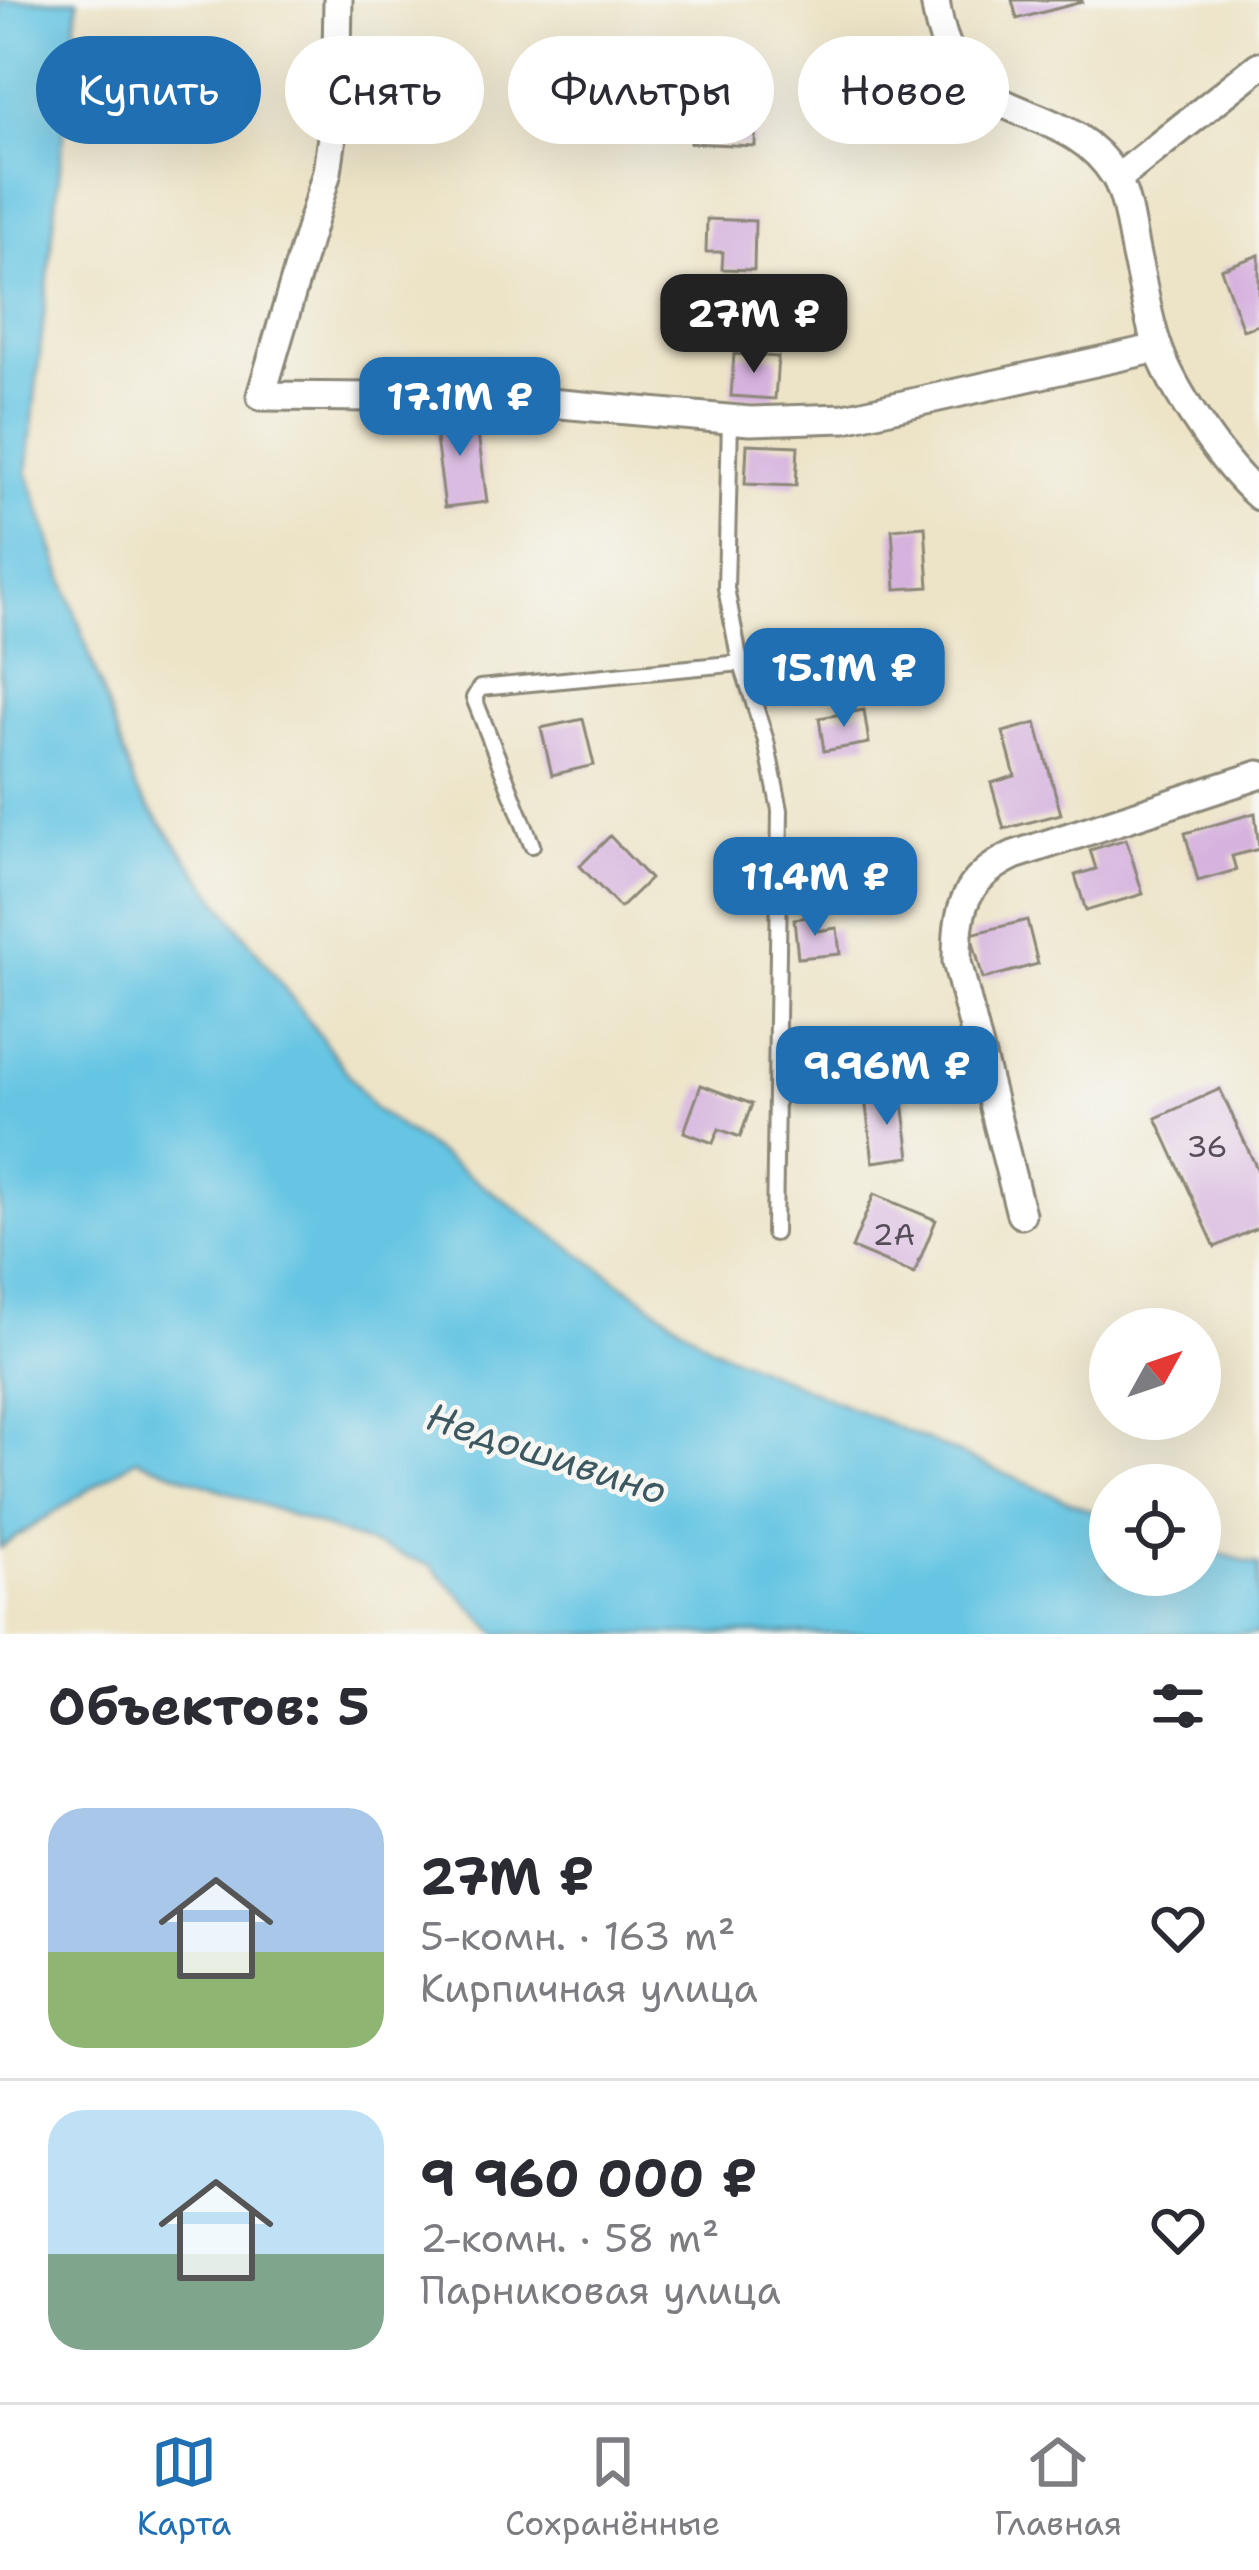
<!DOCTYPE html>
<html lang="ru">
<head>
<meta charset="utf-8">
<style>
  :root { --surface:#fff; --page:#f2f2f3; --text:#2b2b33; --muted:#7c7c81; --line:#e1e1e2; --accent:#1f6fb2 }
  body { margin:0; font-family:"Shantell Sans",sans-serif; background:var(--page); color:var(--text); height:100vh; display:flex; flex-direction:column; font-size:45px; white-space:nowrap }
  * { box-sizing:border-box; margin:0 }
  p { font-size:39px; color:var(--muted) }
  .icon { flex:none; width:66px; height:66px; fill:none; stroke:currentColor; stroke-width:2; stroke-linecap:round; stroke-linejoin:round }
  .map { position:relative; height:1634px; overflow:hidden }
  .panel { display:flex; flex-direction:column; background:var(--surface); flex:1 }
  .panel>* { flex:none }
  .top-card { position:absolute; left:36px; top:36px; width:1188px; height:108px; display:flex; gap:24px }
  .needle { width:78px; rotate:50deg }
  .buttons { position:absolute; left:1089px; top:1308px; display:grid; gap:24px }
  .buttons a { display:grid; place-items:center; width:132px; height:132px; border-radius:50%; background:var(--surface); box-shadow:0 12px 48px #0002; font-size:60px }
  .price { position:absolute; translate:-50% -102px; padding:0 27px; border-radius:24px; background:var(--accent); color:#fff; font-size:39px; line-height:78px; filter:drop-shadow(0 3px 6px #0008) }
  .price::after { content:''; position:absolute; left:50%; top:72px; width:36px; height:27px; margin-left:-18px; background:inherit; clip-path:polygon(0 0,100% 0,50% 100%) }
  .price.on { background:#222; color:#fff }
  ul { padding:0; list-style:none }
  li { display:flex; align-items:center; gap:36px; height:300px; padding:0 48px }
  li+li { border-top:3px solid var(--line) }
  li span { display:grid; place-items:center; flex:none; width:336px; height:240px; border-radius:36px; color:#555 }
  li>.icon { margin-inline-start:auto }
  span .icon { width:144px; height:144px; fill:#fffc; stroke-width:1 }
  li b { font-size:51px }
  h2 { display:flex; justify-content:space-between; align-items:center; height:144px; padding:0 48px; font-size:51px }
  .tag { padding:0 42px; border-radius:54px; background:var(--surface); box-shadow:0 12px 48px #0002; font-size:42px; line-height:108px }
  .tag.on { background:var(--accent); color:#fff }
  .menu { display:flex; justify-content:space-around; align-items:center; height:168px; border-top:3px solid var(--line); background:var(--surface); font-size:33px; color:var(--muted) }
  .menu a { display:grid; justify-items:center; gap:6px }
  .menu .on { color:var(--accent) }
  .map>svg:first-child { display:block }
</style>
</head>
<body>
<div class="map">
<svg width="1259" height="1634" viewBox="0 0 1259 1634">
  <rect width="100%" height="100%" fill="#f6f6f2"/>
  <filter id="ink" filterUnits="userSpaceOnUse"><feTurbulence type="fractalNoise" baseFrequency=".00833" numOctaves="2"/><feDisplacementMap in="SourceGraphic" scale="24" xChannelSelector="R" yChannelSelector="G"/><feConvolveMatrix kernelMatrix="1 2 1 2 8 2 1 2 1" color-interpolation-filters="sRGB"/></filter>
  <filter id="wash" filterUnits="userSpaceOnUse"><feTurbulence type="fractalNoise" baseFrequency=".004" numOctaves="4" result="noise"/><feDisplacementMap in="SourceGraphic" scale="48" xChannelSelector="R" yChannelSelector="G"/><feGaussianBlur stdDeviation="2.7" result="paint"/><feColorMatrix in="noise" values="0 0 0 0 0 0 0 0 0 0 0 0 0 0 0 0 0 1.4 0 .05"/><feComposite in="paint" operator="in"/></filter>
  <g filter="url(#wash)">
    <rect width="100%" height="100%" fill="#ede4c7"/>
    <path fill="#65c5e3" stroke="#487887" stroke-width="3" d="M0 0H78L27 472 136 790 374 1108 713 1348 1110 1519V1575H1200V1548L1259 1565V1634H498L431 1566 136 1459 0 1548Z"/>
    <g id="blocks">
      <path fill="#d6b2de" d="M1012 0H1082V2L1017 19Z
        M380 78H417L418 128 381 129Z
        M692 100 756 103 755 146 690 143Z
        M707 219 755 221 754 270 722 269 723 252H706Z
        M1259 255V325L1243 330 1221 269Z
        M734 354 778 357 775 399 731 396Z
        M475 411 487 502 445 507 433 416Z
        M747 444 798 446 796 486 745 484Z
        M925 526 929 587 896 589 892 529Z
        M864 710 869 743 824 751 819 718Z
        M583 719 594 765 552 775 541 728Z
        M1036 723 1061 814 1004 829 991 783 1015 776 1003 732Z
        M1255 813 1259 849 1232 856 1236 870 1198 881 1185 833Z
        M610 836 650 879 620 908 580 866Z
        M1126 839 1143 894 1086 911 1075 875 1096 869 1090 850Z
        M816 916 817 931 837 928 840 954 798 958 794 919Z
        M1027 920 1038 964 983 979 971 934Z
        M701 1085 752 1104 740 1137 719 1129 713 1143 684 1132Z
        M1220 1089 1259 1173V1227L1215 1247 1156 1118Z
        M902 1094 910 1157 873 1162 865 1098Z
        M874 1194 936 1220 914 1274 852 1248Z"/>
    </g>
  </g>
  <g filter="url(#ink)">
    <use href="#blocks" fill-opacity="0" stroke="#8c8879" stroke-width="3"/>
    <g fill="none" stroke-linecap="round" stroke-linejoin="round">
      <defs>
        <path id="lane" d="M730 419 726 588 738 652 766 741 780 810 774 1233
          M532 845 474 698 480 688 741 663"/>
        <path id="street" d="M338 0 336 108 327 172 261 396 494 398 750 421 845 418 1158 348
          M935 0C953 138 1061 89 1115 176 1129 199 1131 238 1138 264 1144 291 1148 319 1157 345 1172 390 1223 465 1259 496
          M1117 179 1259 66
          M1021 1214 957 962C957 909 963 879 1014 855L1259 775"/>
      </defs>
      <use href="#lane" stroke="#8c8879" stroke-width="20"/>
      <use href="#street" stroke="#8c8879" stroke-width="33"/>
      <use href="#lane" stroke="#fff" stroke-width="14"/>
      <use href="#street" stroke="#fff" stroke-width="27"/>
    </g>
  </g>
  <g text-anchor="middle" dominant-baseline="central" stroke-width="9" stroke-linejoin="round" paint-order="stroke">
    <g font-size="30" fill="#564d58">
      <text x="1207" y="1146">36</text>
      <text x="894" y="1234">2А</text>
    </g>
    <g font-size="39" font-style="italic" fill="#3c5962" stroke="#f6f6f2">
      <text transform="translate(547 1453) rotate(18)">Недошивино</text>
    </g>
  </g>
</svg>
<div class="buttons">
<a><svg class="needle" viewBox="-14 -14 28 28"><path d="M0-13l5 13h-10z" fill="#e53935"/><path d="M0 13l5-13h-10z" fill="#7c7c81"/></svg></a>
<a><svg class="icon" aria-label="locate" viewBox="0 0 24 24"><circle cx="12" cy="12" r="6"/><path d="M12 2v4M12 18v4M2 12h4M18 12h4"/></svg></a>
</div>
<b class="price on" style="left:754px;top:376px">27M ₽</b>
<b class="price" style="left:460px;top:459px">17.1M ₽</b>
<b class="price" style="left:844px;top:730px">15.1M ₽</b>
<b class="price" style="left:815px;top:939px">11.4M ₽</b>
<b class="price" style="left:887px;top:1128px">9.96M ₽</b>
<div class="top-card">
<a class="tag on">Купить</a>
<a class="tag">Снять</a>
<a class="tag">Фильтры</a>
<a class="tag">Новое</a>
</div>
</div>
<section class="panel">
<h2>Объектов: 5<svg class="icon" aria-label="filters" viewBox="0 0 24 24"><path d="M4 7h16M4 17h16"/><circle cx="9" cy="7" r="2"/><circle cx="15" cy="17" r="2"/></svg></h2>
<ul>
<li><span style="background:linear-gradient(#a9c7e8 60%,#8fb573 0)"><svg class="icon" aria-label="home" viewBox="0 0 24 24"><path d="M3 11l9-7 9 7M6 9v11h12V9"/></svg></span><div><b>27M ₽</b><p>5-комн. · 163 m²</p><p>Кирпичная улица</p></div><svg class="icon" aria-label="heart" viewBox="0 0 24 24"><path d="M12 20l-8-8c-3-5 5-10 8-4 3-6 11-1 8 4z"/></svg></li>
<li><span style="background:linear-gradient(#bfe0f5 60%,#7fa58c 0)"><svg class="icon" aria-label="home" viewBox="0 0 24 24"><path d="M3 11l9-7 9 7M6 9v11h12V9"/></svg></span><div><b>9 960 000 ₽</b><p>2-комн. · 58 m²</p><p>Парниковая улица</p></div><svg class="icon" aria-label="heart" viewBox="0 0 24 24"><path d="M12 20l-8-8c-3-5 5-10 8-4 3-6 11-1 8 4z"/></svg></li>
</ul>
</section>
<nav class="menu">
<a class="on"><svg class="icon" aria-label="map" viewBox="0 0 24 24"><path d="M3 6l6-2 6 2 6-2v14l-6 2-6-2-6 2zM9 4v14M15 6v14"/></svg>Карта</a>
<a><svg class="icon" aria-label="saved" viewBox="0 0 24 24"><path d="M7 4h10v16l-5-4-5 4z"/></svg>Сохранённые</a>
<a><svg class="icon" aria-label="home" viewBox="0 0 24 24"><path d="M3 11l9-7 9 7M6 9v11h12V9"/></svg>Главная</a>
</nav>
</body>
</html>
